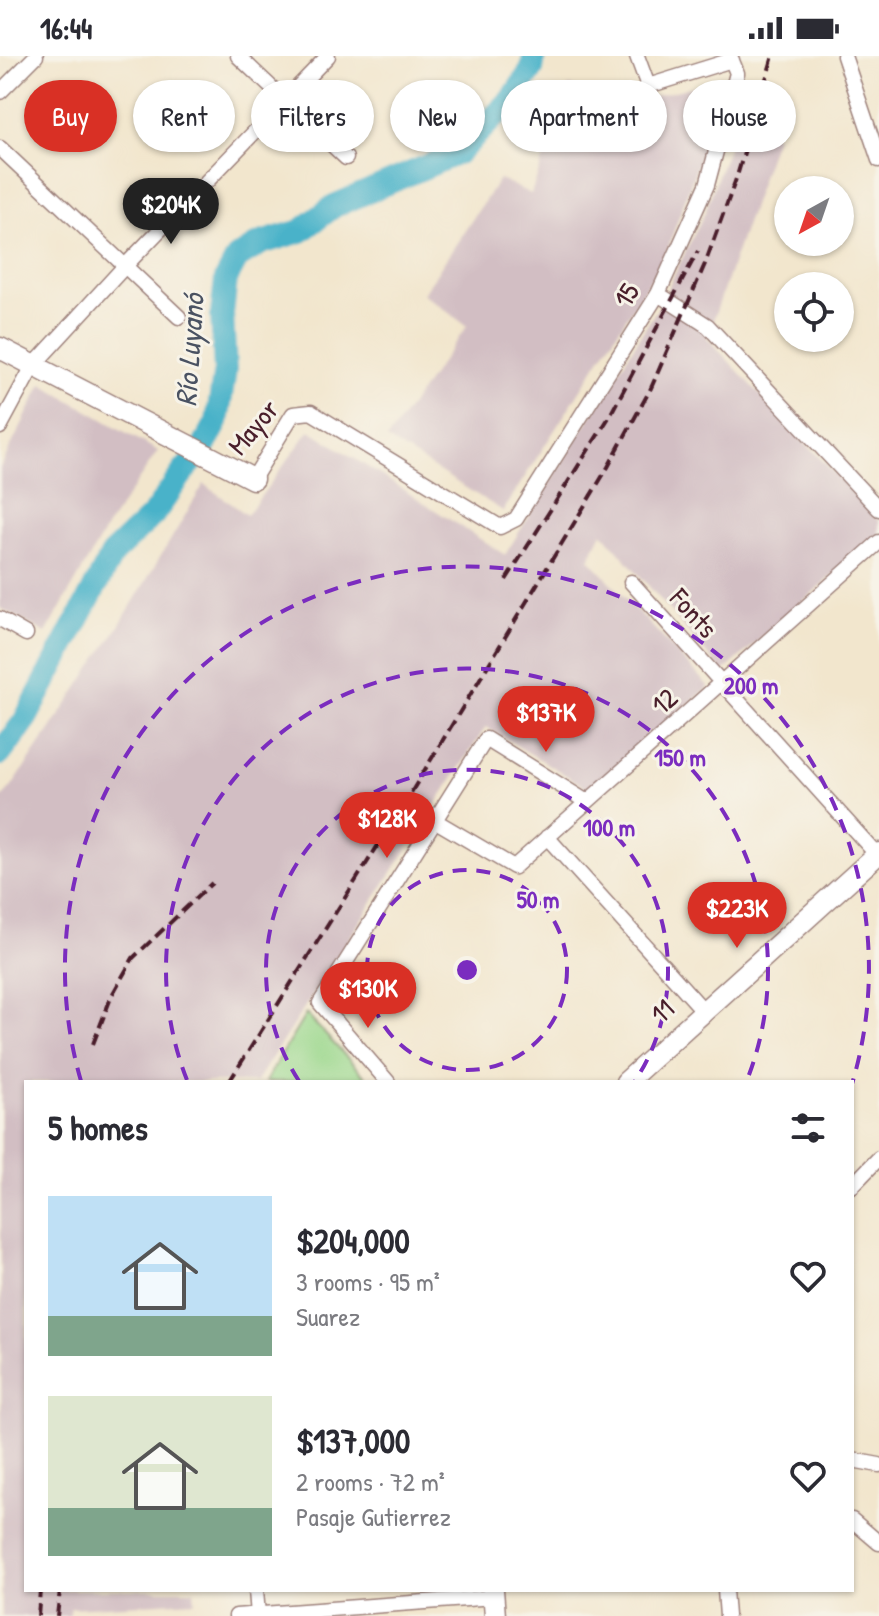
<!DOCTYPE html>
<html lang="en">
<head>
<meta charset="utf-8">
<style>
  :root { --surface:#fff; --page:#f2f2f3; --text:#2b2b33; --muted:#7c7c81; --accent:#d93025 }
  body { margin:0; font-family:"Patrick Hand",sans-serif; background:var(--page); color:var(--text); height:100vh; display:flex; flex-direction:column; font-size:30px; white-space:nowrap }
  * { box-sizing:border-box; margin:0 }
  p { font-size:26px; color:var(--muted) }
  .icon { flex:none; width:44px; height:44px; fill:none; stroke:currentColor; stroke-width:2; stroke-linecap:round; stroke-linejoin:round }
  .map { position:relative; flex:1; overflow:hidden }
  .drawer { position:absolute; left:24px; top:1024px; width:830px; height:512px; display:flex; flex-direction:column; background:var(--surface); border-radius:0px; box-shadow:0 2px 6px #0004 }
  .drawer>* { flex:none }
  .top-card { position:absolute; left:24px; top:24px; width:832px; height:72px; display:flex; gap:16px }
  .needle { width:52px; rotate:220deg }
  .fabs { position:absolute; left:774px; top:120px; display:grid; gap:16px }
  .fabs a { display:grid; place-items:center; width:80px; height:80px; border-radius:50%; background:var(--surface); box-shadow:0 2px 6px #0004; font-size:40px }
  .price { position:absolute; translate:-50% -68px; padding:0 18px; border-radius:28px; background:var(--accent); color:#fff; font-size:26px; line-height:52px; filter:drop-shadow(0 2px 4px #0008) }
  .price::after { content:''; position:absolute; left:50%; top:48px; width:24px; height:18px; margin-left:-12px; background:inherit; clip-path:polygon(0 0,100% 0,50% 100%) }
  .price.on { background:#222; color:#fff }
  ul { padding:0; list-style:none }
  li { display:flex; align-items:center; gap:24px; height:200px; padding:0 24px }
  li span { display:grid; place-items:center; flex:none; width:224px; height:160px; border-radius:0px; color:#555 }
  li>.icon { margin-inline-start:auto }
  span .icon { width:96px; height:96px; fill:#fffc; stroke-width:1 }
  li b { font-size:34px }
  h2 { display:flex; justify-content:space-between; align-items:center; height:96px; padding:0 24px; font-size:34px }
  .chip { padding:0 28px; border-radius:36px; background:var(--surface); box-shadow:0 2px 6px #0004; font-size:28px; line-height:72px }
  .chip.on { background:var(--accent); color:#fff }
  .status { display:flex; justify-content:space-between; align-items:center; height:56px; padding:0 40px; background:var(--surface); direction:ltr }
  .status svg { height:22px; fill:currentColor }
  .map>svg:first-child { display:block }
</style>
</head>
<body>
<div class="status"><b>16:44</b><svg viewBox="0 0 49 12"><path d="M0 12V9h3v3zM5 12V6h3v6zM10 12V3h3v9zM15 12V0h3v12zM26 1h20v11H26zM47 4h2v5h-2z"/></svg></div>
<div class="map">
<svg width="879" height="1560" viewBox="0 0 879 1560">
  <rect width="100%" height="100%" fill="#f7f3e8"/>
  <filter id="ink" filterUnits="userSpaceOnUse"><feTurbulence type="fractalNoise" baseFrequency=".0125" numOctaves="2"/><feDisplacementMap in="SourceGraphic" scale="16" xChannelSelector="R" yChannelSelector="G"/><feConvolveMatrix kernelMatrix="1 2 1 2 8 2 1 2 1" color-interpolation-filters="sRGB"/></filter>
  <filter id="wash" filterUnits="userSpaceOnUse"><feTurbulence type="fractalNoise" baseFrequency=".006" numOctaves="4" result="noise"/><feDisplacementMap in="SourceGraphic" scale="32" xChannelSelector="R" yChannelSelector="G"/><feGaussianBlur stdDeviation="1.8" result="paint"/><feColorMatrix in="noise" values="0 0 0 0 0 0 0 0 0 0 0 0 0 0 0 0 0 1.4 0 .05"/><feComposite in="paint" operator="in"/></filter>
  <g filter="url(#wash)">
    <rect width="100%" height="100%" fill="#f2e6cd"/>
    <path fill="#d2bec3" d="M728 22 664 203 503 455 387 383 467 270 423 238 499 123 531 138 569 30 642 43Z
      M738 64 776 80 707 282 879 465V478L723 616 602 476 589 503 709 631 589 733 486 671 256 1026H26V1534H194L195 1545 71 1552 69 1560H2L0 744 11 732 116 575 204 428 247 459 310 374 505 499 660 248 705 156Z
      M42 328 158 395 108 469 46 577 0 552V412Z"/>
    <path fill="#9ad78b" stroke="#727b5b" stroke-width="2" d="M306 958 370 1026H265Z"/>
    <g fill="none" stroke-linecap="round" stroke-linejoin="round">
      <path stroke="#4ab2c9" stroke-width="24" d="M0 698 24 666 113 497 153 459 184 415 202 394 217 366 225 314 222 258 226 223 237 202 261 187 301 175 334 150 458 97 513 42 532 13 534 0"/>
    </g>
  </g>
  <g filter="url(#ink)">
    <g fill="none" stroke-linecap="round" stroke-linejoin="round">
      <defs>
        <path id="street" d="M238 0 346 102
          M637 0 648 30 732 4
          M844 0 879 104
          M0 36 36 0
          M0 92 179 261
          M658 238 708 270 879 453
          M0 371 33 310 124 211 328 0
          M253 423 293 358 311 356 500 471 516 463 658 238 707 129 737 17 730 0
          M631 526 879 801
          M0 563 26 578
          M434 764 514 811 879 486
          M547 781 703 954
          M388 1026 320 947 486 683 587 746
          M852 1130 879 1102
          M852 1404 879 1409
          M852 1464 879 1487
          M256 1534 258 1560
          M725 1534 727 1560
          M236 1560 494 1541"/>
        <path id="secondary" d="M0 292 253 423
          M626 1026 879 797
          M493 1534 495 1560"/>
      </defs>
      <use href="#street" stroke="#9e827c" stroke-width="17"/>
      <use href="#secondary" stroke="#9e827c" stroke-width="23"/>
      <use href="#street" stroke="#fff" stroke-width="14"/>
      <use href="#secondary" stroke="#fff" stroke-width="20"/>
      <path stroke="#4a1f2b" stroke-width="4" stroke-dasharray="12 6" stroke-linecap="butt" d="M506 524 608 363 698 195
        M93 988 112 939 133 902 212 827
        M229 1026 409 740 608 411 651 332 705 208 737 120 773 0
        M38 1560 40 1534
        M57 1560 60 1534"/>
    </g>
  </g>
  <g fill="none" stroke="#7b2cbf" stroke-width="4" stroke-dasharray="14 10">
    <circle cx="467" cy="914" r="100"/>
    <path d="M299 1025A201 201 0 1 1 635 1025"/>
    <path d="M187 1024A301 301 0 1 1 747 1024"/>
    <path d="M81 1025A402 402 0 1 1 852 1028"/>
  </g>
  <g text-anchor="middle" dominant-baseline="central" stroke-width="6" stroke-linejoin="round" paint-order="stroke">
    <g font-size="28" fill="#4a1f2b" stroke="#f7f3e8">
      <text transform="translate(626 239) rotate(-59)">15</text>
      <text transform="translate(253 371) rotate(-50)">Mayor</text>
      <text transform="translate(694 557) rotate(48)">Fonts</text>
      <text transform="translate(664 645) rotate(-41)">12</text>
      <text transform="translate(662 955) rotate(-43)">11</text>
    </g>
    <g font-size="30" font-style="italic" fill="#4a5262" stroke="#f7f3e8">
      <text transform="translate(189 294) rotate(-86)">Río Luyanó</text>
    </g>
  </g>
  <circle cx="467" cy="914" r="12" fill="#7b2cbf" stroke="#f7f3e8" stroke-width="4"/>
  <g font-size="24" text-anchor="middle" font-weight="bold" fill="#7b2cbf" stroke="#f7f3e8" stroke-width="6" stroke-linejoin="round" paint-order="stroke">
    <text x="751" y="638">200 m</text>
    <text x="680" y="710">150 m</text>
    <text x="609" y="780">100 m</text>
    <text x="538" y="852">50 m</text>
  </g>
</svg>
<div class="fabs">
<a><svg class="needle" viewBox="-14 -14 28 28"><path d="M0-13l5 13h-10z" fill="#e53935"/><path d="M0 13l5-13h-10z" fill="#7c7c81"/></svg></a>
<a><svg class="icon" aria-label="locate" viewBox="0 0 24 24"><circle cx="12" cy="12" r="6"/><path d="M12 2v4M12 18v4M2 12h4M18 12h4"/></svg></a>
</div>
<b class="price on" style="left:171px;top:190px">$204K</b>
<b class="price" style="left:546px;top:698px">$137K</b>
<b class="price" style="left:387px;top:804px">$128K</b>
<b class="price" style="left:737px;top:894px">$223K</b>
<b class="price" style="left:368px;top:974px">$130K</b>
<div class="top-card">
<a class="chip on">Buy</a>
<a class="chip">Rent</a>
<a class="chip">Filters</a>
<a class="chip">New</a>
<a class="chip">Apartment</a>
<a class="chip">House</a>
</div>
<section class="drawer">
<h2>5 homes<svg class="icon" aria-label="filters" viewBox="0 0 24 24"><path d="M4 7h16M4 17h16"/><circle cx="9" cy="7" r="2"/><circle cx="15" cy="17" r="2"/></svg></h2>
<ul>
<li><span style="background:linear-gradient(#bfe0f5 75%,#7fa58c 0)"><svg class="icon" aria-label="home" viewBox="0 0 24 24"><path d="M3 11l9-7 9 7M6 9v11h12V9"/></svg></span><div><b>$204,000</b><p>3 rooms · 95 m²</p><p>Suarez</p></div><svg class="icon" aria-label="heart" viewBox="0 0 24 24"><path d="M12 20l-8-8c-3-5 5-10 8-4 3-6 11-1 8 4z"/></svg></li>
<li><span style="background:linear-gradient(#dfe7d0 70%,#7fa58c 0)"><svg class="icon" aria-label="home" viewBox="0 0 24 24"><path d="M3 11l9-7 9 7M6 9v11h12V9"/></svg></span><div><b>$137,000</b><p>2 rooms · 72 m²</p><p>Pasaje Gutierrez</p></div><svg class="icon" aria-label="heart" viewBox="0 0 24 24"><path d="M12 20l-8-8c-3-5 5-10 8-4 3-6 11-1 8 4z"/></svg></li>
</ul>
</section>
</div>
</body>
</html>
